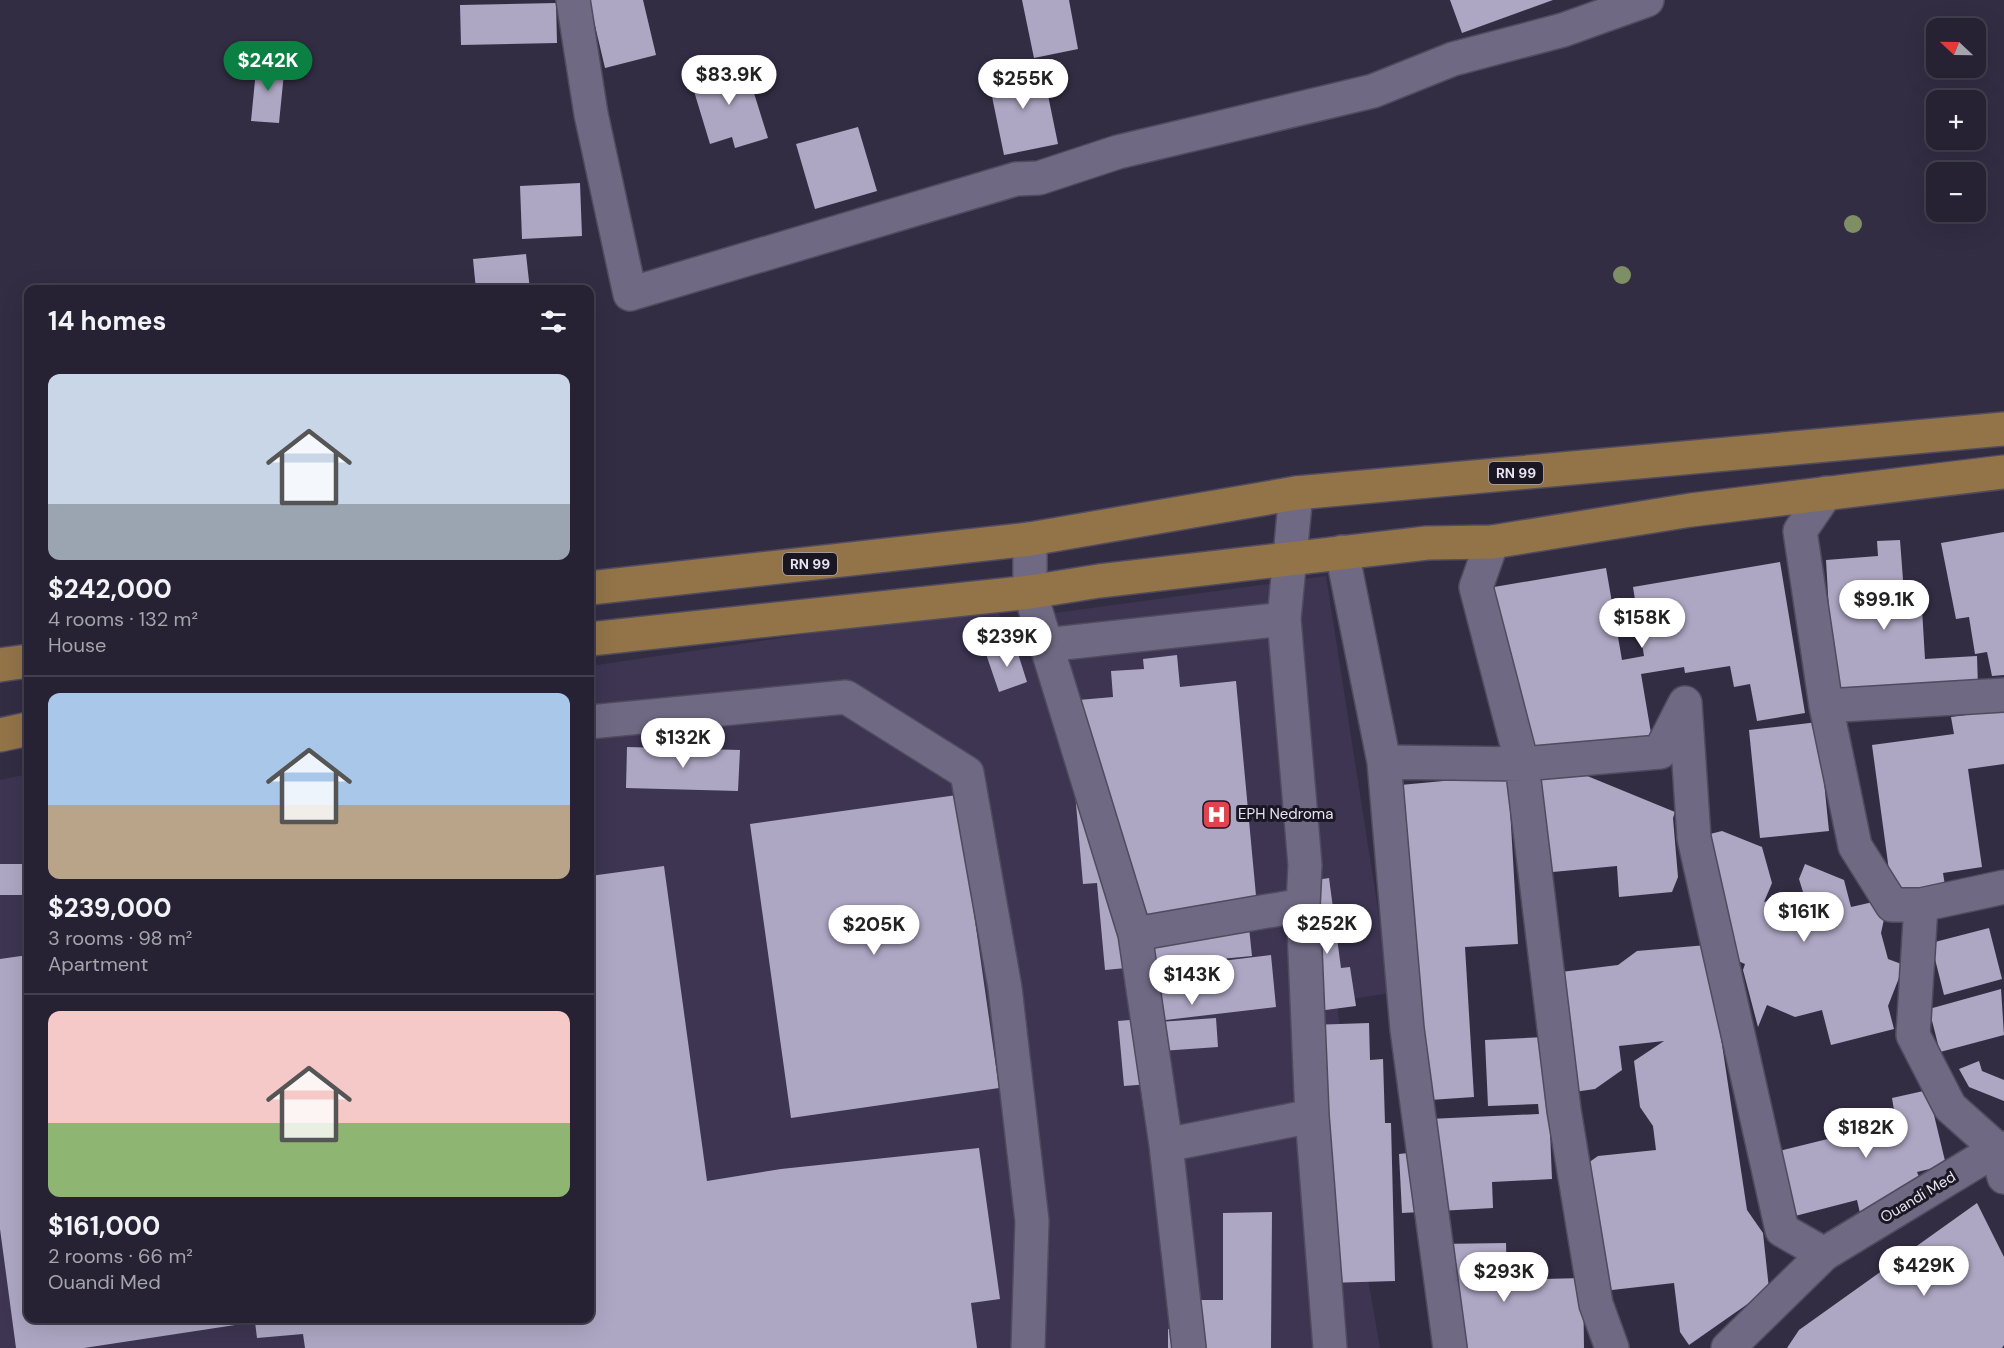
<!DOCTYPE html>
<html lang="en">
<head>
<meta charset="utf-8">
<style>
  :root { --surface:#262233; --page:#2e2a3b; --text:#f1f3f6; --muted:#a4a4ac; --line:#423f4e; --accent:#0b8043 }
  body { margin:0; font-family:"DM Sans",sans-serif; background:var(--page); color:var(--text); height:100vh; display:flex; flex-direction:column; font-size:22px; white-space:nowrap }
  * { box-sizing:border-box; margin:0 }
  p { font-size:20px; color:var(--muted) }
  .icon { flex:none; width:33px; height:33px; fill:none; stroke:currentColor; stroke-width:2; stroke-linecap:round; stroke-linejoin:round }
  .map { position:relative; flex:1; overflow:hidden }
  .sheet { position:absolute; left:24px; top:285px; width:570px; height:1038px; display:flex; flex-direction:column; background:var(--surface); border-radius:12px; box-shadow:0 6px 24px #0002,0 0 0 2px var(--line) }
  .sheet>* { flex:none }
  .needle { width:39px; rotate:292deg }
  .fabs { position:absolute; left:1926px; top:18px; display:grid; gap:12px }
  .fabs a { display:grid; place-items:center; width:60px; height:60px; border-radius:12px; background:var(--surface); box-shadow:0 6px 24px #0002,0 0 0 2px var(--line); font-size:30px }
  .price { position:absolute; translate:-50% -51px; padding:0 14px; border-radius:21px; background:#fff; color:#222; font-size:20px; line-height:39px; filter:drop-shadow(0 2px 3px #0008) }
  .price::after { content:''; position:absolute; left:50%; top:36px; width:18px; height:14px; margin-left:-9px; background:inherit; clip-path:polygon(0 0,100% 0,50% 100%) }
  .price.on { background:var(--accent); color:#fff }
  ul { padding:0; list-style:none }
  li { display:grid; align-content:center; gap:12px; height:318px; padding:0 24px }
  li+li { border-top:2px solid var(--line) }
  li span { display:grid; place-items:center; height:186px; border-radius:12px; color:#555 }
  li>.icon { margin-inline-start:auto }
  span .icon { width:108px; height:108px; fill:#fffc; stroke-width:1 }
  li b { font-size:26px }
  h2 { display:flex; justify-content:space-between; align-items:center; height:72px; padding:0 24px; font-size:26px }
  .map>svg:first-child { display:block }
</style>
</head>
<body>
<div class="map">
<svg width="2004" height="1348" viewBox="0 0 2004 1348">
  <rect width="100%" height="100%" fill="#332d44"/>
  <path fill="#3d3552" d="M1326 576 1391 993 1337 1001 1360 1232 1380 1348H0V780L28 774V1318H590V666L993 607 1004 620Z"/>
  <path fill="#aea7c4" d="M589 0H643L656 55 605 68Z
    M1022 0H1069L1078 49 1034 58Z
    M1450 0H1553L1462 33Z
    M556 3 557 43 461 45 460 5Z
    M257 60 285 63 279 123 251 121Z
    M744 61 768 138 735 148 732 137 710 144 690 78Z
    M1042 66 1058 144 1004 155 988 77Z
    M858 127 877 191 815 209 796 144Z
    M580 183 582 236 522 239 520 186Z
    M526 254 530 290H476L473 259Z
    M2004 532V675L1992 676 1987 652 1975 654 1969 617 1956 619 1941 543Z
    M1900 540 1904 593 1921 592 1925 659 1977 656 1978 687 1834 696 1826 560 1878 556 1877 541Z
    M1780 562 1805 713 1757 721 1750 684 1734 687 1730 666 1685 673 1684 667 1641 674 1652 739 1573 753 1571 742 1529 748 1494 587 1606 568 1622 660 1644 656 1633 587Z
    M1015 644 1027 682 999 692 986 654Z
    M1177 655 1180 687 1236 681 1258 917 1248 918 1252 956 1105 970 1097 883 1083 884 1067 701 1113 697 1111 671 1144 669 1143 659Z
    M2004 710V764L1968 769 1982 867 1943 873 1946 892 1893 900 1872 745 1954 734 1951 717Z
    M1818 722 1829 831 1760 838 1749 730Z
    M627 747 740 750 738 791 626 788Z
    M1580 773 1675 812 1673 818 1678 877 1672 892 1619 897 1617 866 1542 873 1534 778Z
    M1508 775 1518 944 1465 947 1474 1097 1400 1102 1379 787Z
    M957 795 999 1088 791 1118 750 824Z
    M1722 831 1762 847 1772 883 1764 902 1803 892 1799 879 1805 864 1844 880 1851 907 1882 900 1886 910 1881 933 1888 959 1904 965 1888 1006 1894 1029 1831 1045 1822 1010 1795 1017 1767 1005 1758 1027 1743 970 1745 964 1733 959 1702 836Z
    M0 864H28V895H0Z
    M664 866 707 1181 781 1169 979 1148 1000 1299 971 1303 977 1348H305L303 1334 257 1338 255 1322 84 1348H16L0 1229V959L28 955V1318H590V876Z
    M1329 878 1341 968 1350 967 1356 1006 1310 1012V881Z
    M1989 928 2002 979 1944 995 1931 943Z
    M1707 945 1747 1210 1763 1233 1769 1289 1689 1345 1680 1332 1674 1283 1603 1291 1588 1163 1598 1156 1656 1150 1653 1126 1640 1107 1634 1061 1664 1041 1619 1046 1622 1070 1595 1089 1574 1092 1561 972 1618 965 1637 951Z
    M1271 955 1276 1007 1157 1021 1163 1083 1124 1086 1118 1021 1153 1018 1148 970Z
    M2001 989 2004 1035 1940 1052 1929 1009Z
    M1216 1018 1218 1047 1161 1051 1159 1022Z
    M1369 1023 1370 1060 1383 1059 1385 1123H1391L1395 1281 1327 1283 1310 1025Z
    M1546 1037 1552 1179 1492 1182 1493 1208 1402 1213 1399 1154 1408 1153 1407 1120 1539 1114 1538 1104 1488 1106 1485 1040Z
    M1979 1061 1982 1071 2004 1080V1101L1969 1087 1959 1069Z
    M1928 1090 1946 1165 1917 1172 1922 1184 1860 1213 1857 1200 1795 1216 1779 1151 1852 1133 1849 1121 1894 1110 1892 1098Z
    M1977 1203 2004 1257V1345L2002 1348H1787L1799 1330Z
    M1272 1212 1271 1348H1168V1329H1191V1300H1223V1213Z
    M1506 1243 1507 1280 1583 1278 1584 1348H1440L1438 1244Z"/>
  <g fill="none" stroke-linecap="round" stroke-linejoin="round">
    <defs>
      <path id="minor" d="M573 0 591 114 630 294 1016 179 1039 178 1118 152 1373 91 1453 59 1563 30 1647 0
        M1826 493 1800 531 1826 706 1855 846 1892 905H1921L1913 1035 1950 1107 1997 1149 2004 1177
        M1030 539V592L1135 934 1166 1145 1189 1348
        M1492 542 1476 587 1522 764 1564 1110 1596 1304 1612 1348
        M1342 552 1384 762 1407 1029 1450 1348
        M1045 645 1284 619
        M1685 703 1694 838 1782 1230 1824 1254
        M1826 706 2004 695
        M590 722 846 697 967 773 1005 988 1032 1221 1028 1348
        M1384 762 1522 764 1660 752 1684 705
        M1303 905 1312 1116 1330 1348
        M1921 905 2004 887
        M1135 934 1303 905 1305 865 1284 619 1296 493
        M1166 1145 1312 1116
        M1728 1348 1824 1254 1997 1149 2004 1148"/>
      <path id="major" d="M590 588 1030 539 1296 493 2004 429
        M590 639 1030 592 1099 581 1427 543 1492 542 1691 510 2004 472
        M0 665 28 661
        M0 735 28 729"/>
    </defs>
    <use href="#minor" stroke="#504b5e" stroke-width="36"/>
    <use href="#major" stroke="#504b5e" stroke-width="36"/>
    <use href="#minor" stroke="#706984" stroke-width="33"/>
    <use href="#major" stroke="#937449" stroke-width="33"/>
  </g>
  <g fill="#7e8f65">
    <circle cx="1853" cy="224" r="9"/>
    <circle cx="1622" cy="275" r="9"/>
  </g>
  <defs>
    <symbol id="hospital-square" viewBox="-11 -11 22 22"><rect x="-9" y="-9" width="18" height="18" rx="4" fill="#e0444e" stroke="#1a1722"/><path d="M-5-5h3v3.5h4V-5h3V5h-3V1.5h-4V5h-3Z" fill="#fff"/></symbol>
  </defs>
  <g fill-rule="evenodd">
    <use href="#hospital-square" x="1200" y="798" width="33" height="33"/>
  </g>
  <g text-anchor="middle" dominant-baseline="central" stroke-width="6" stroke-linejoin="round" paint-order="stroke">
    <g fill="#1a1722" stroke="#a9a6b4" stroke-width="1.5">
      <rect x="1489" y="462" width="54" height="22" rx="4.5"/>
      <rect x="783" y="553" width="54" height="22" rx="4.5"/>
    </g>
    <g font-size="14" font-weight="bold" fill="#e6e3f2">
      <text x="1516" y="473">RN 99</text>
      <text x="810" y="564">RN 99</text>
    </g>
    <g font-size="15" fill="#e6e3f2" stroke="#1a1722" text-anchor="start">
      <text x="1238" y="814">EPH Nedroma</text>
    </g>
    <g font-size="15" fill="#e6e3f2" stroke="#1a1722">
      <text transform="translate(1918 1197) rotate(-31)">Ouandi Med</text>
    </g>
  </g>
</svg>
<div class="fabs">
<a><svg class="needle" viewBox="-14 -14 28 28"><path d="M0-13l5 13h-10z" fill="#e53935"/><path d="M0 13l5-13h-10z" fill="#a4a4ac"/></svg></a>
<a>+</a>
<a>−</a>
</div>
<b class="price on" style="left:268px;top:92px">$242K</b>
<b class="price" style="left:729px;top:106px">$83.9K</b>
<b class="price" style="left:1023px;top:110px">$255K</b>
<b class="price" style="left:1884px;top:631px">$99.1K</b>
<b class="price" style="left:1642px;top:649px">$158K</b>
<b class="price" style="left:1007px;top:668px">$239K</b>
<b class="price" style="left:683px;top:769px">$132K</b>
<b class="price" style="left:1804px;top:943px">$161K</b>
<b class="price" style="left:1327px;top:955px">$252K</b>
<b class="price" style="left:874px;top:956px">$205K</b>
<b class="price" style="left:1192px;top:1006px">$143K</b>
<b class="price" style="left:1866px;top:1159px">$182K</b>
<b class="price" style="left:1924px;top:1297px">$429K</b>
<b class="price" style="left:1504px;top:1303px">$293K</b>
<section class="sheet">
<h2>14 homes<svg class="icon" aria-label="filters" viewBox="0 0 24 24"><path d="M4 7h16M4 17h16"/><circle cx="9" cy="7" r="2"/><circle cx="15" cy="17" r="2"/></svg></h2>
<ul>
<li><span style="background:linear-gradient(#c9d6e8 70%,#9aa5b1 0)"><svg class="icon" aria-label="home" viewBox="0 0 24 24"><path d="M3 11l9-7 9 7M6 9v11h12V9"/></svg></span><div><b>$242,000</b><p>4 rooms · 132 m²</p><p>House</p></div></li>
<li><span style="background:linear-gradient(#a9c7e8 60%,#b9a48a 0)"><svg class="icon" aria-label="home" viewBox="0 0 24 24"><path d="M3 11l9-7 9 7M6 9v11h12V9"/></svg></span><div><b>$239,000</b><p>3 rooms · 98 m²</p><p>Apartment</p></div></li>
<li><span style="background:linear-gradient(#f6c9c9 60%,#8fb573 0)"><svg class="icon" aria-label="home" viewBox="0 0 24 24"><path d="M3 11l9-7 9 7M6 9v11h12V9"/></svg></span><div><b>$161,000</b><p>2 rooms · 66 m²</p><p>Ouandi Med</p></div></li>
</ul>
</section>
</div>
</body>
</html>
